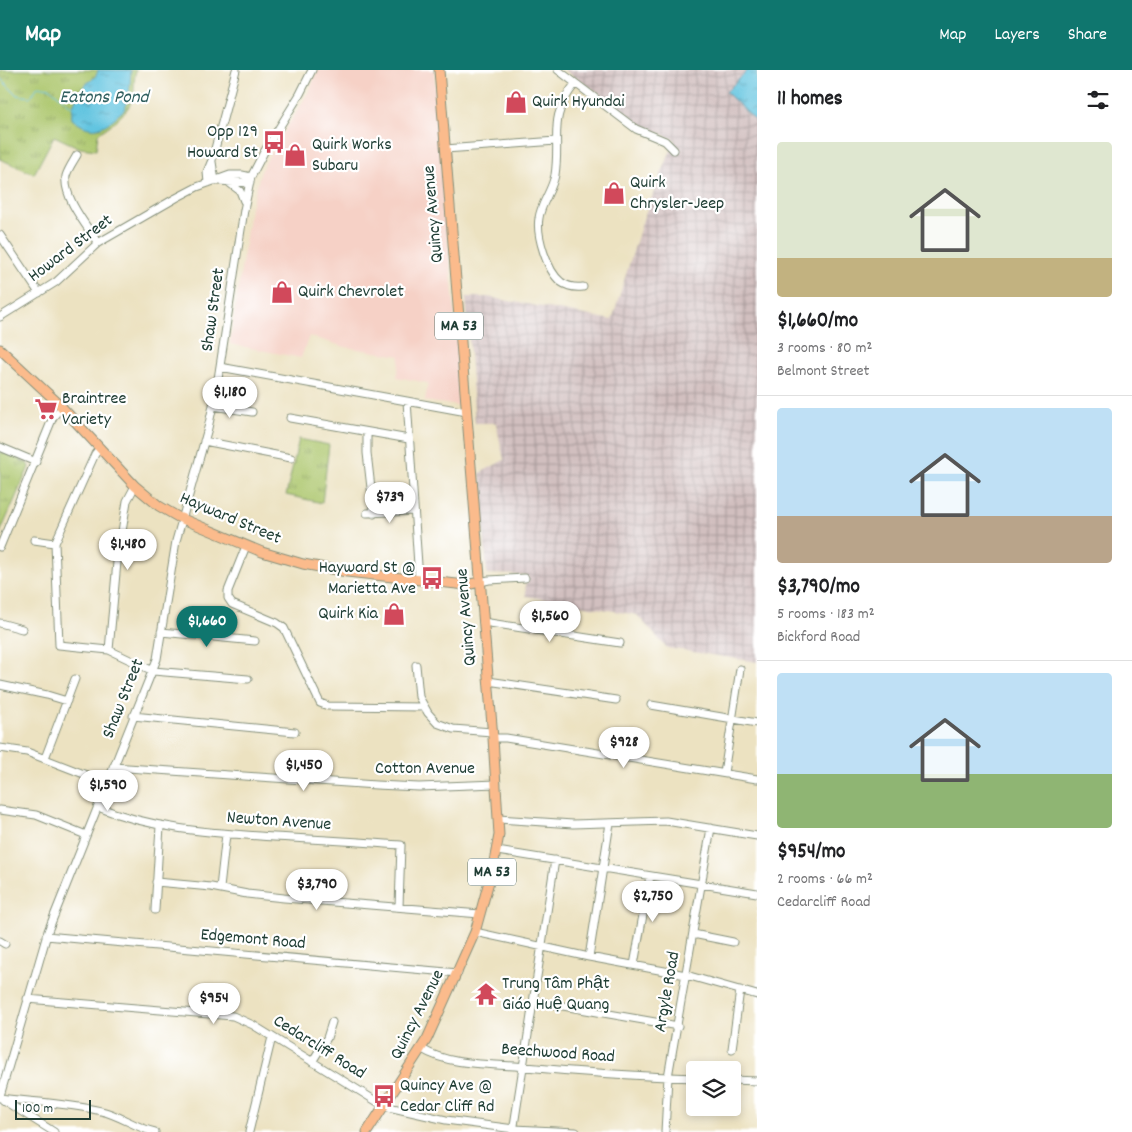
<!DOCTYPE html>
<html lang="en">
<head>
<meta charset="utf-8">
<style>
  :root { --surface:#fff; --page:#f2f2f2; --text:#202124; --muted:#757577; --line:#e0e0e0; --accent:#0f766e }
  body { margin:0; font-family:Dekko,sans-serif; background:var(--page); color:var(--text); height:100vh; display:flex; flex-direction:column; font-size:19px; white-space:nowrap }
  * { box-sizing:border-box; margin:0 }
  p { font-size:16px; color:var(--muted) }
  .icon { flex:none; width:28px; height:28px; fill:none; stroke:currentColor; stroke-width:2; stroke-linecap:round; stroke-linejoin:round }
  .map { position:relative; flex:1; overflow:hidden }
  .drawer { display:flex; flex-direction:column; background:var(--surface); width:375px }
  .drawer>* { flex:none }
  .fabs { position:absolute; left:686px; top:991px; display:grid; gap:10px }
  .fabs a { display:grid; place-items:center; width:55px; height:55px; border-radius:5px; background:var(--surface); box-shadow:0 2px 8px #0003; font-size:25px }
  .scale { position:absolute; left:15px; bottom:12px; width:76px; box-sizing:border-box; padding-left:5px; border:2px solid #1f3d34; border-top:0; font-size:14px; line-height:18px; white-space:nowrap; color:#1f3d34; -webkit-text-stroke:4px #fff; paint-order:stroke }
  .price { position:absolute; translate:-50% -42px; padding:0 11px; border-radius:18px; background:#fff; color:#222; font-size:16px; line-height:32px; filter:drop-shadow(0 1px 2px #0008) }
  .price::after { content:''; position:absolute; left:50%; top:30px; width:15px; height:11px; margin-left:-8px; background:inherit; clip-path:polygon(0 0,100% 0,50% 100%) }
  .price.current { background:var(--accent); color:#fff }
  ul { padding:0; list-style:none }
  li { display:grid; align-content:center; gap:10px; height:265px; padding:0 20px }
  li+li { border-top:1px solid var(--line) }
  li span { display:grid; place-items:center; height:155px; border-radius:5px; color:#555 }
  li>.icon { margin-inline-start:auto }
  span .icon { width:90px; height:90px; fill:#fffc; stroke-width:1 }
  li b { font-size:21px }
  h2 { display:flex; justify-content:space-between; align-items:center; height:60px; padding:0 20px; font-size:21px }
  header { display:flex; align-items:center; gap:30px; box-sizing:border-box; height:70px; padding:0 25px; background:var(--accent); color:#fff }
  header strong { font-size:24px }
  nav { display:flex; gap:28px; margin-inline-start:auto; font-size:18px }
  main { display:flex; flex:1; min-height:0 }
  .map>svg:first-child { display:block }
</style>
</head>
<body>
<header>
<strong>Map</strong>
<nav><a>Map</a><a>Layers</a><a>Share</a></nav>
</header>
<main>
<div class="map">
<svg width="757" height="1062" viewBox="0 0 757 1062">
  <defs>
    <pattern id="industrial-grid" width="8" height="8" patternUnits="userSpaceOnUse" patternTransform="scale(1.25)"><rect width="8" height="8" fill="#d1bfbf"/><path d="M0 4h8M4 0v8" fill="none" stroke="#a99c9c"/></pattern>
    <pattern id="park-tufts" width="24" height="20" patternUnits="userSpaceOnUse" patternTransform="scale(1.25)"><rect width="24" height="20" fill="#acc66c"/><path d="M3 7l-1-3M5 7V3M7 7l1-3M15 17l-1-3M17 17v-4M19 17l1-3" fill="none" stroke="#8ba25a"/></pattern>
    <pattern id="water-ripples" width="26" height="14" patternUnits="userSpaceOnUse" patternTransform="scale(1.25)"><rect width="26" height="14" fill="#62c4e0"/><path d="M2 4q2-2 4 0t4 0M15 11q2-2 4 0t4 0" fill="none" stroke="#50a0b6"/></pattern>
  </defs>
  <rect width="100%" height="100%" fill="#fff"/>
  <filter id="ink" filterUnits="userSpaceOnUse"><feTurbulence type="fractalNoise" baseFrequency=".02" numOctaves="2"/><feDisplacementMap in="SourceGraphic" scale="10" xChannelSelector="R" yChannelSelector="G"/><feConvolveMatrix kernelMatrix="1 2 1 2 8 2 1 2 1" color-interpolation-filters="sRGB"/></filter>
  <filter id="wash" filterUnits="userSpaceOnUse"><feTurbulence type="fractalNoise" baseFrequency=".0096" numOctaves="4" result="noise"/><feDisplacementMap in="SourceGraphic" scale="20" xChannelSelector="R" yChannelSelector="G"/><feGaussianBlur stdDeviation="1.12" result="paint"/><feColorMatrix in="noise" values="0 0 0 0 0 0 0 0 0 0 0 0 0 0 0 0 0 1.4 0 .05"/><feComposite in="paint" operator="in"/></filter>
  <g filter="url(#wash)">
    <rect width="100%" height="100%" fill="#ece2c1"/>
    <path fill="#f6d1c6" d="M318 0H434L442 104 458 279 462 333 459 336 425 331 428 313 397 307 400 286 345 277 309 266 301 288 230 274 250 140 261 101 271 82 301 35 311 17Z"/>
    <path fill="url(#industrial-grid)" d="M564 0H757V592L667 578 637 545 526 526 525 505 487 504 480 403 504 390 496 353H475L466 227H488L612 250 643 149 675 70 641 55 616 35Z"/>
    <path fill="url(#park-tufts)" stroke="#668250" d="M0 0H136C134 7 134 13 134 20 133 41 113 53 98 64L96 80 80 78 54 66 34 104 0 89Z
      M299 369 329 375 322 433 286 425Z
      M0 381 27 393 29 397 0 463Z"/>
    <path fill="url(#water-ripples)" stroke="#40808a" d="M98 0H131C130 12 130 29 124 40 122 42 120 43 118 45 102 60 91 64 72 49 70 38 77 24 85 15 90 10 97 8 98 0Z
      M748 0H755L757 2V52L726 22Z"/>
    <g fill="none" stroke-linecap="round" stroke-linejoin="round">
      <path stroke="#62c4e0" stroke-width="1" d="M0 8 17 25 31 27 38 16 50 18 73 38"/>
    </g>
  </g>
  <g filter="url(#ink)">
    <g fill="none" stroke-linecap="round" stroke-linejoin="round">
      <defs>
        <path id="minor" d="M558 0 636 59 665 71 674 80
          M575 14C547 49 561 66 555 105 552 121 541 133 539 148 536 165 547 201 561 212 568 217 575 218 583 217
          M445 79 556 71
          M77 85C73 92 68 99 66 106 63 128 87 156 98 173
          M212 92 215 111
          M218 111 250 113
          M228 112 240 121 244 131
          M208 113 207 102 212 90 236 0
          M0 165 39 223
          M0 247 56 212 98 173 176 128 197 117 230 105H242L251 107
          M220 297 467 342
          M407 331 419 510
          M213 336 252 342
          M290 348 409 369
          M367 362V383L374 444
          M204 371 291 388
          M0 377 36 392
          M100 378 95 384 55 473 59 575 109 580 153 601 248 609
          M367 443 414 441
          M34 470 55 473
          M246 476 228 521V528L232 534 277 553 284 558 320 633 328 636 424 637
          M0 477 53 347 62 337
          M480 512 489 510 525 508
          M483 552 620 573
          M0 553 22 559
          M161 562 255 571
          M109 580 117 492 127 431 135 416
          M416 595 419 627 428 643 437 653 453 659 492 662
          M488 611 616 630
          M0 615 47 625 67 631
          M651 635 757 653
          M133 646 295 662
          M493 668H506L757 709
          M0 678 27 682 107 713
          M45 688 75 609
          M113 697 376 715 419 717 496 714
          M724 703 740 599
          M98 737C154 760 214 763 274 767 316 769 358 772 401 775L399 837
          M0 740 36 745 86 765
          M499 749 573 754 666 751 757 766
          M497 781 757 823
          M156 812 211 817 247 824 284 828 480 844
          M220 818 226 764
          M155 840 160 756
          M475 862 589 887 686 905 757 925
          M693 864 733 872
          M46 866 458 903
          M0 871 5 874
          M589 887 610 753
          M634 895 650 806
          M27 929 233 946 253 955 384 1036 446 1050 514 1059 576 1062
          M534 931 678 956
          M422 979C448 995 485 994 515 996 575 1002 635 1006 695 1008
          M732 979 740 920
          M312 992 327 968 332 952
          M732 1010 757 1011
          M0 1026 48 861 157 589 176 471 208 358 216 322 244 140 251 107 264 82 300 24 312 0
          M0 1028C33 1032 68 1033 101 1041 120 1045 136 1058 155 1062
          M3 1030 54 1062
          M249 1062 272 967
          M513 1062 555 790
          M665 1062 668 1007 711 758"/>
        <path id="major" d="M0 279 58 333 135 416 159 436 178 447 262 482 303 494 347 502 466 515 480 512
          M367 1062 427 969 475 862 493 797 499 765 493 668 439 0"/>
      </defs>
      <use href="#minor" stroke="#86907a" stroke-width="9"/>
      <use href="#major" stroke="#86907a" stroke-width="11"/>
      <use href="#minor" stroke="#fff" stroke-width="7"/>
      <use href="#major" stroke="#fbbb8c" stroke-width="9"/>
    </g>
  </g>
  <defs>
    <symbol id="shop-bare" viewBox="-9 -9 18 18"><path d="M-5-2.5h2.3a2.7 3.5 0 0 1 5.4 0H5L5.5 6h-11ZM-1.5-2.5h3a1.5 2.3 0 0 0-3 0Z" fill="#d1495b" stroke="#fff" stroke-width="2.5" paint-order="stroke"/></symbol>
    <symbol id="bus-bare" viewBox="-9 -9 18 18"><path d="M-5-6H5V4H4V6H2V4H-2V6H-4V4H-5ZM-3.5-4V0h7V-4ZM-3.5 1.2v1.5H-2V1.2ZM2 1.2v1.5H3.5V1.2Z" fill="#d1495b" stroke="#fff" stroke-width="2.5" paint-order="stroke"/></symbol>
    <symbol id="supermarket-bare" viewBox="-9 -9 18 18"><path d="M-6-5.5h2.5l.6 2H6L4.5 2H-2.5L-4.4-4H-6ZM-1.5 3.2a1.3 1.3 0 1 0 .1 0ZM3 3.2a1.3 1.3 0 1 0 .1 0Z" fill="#d1495b" stroke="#fff" stroke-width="2.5" paint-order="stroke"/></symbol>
    <symbol id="temple-bare" viewBox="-9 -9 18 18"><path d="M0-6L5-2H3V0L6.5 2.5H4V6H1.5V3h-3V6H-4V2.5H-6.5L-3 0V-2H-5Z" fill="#d1495b" stroke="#fff" stroke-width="2.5" paint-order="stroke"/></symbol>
  </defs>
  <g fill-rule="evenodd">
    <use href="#shop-bare" x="500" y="16" width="32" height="32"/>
    <use href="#bus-bare" x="258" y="56" width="32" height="32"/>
    <use href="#shop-bare" x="279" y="69" width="32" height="32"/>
    <use href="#shop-bare" x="598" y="107" width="32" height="32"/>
    <use href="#shop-bare" x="266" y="206" width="32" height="32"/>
    <use href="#supermarket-bare" x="30" y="323" width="32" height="32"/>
    <use href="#bus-bare" x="416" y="492" width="32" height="32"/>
    <use href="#shop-bare" x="378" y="528" width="32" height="32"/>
    <use href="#temple-bare" x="470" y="908" width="32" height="32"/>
    <use href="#bus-bare" x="368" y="1010" width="32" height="32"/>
  </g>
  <g text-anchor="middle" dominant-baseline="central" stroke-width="4.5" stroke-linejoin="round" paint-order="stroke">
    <g fill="#fff" stroke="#627771" stroke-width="1">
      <rect x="435" y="242.5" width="48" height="27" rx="4"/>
      <rect x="468" y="788.5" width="48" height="27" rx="4"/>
    </g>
    <g font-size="16" font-weight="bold" fill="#1f3d34">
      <text x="459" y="256">MA 53</text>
      <text x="492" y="802">MA 53</text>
    </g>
    <g font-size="18" fill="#1f3d34" stroke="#fff" text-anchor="start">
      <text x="532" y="32">Quirk Hyundai</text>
      <text x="258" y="62" text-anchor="end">Opp 129<tspan x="258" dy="21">Howard St</tspan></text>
      <text x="312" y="75">Quirk Works<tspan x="312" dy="21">Subaru</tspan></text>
      <text x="630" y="113">Quirk<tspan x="630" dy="21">Chrysler-Jeep</tspan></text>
      <text x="298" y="222">Quirk Chevrolet</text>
      <text x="62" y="329">Braintree<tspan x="62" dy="21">Variety</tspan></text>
      <text x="416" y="498" text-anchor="end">Hayward St @<tspan x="416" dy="21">Marietta Ave</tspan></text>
      <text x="378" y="544" text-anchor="end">Quirk Kia</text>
      <text x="502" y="914">Trung Tâm Phật<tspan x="502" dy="21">Giáo Huệ Quang</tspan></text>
      <text x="400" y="1016">Quincy Ave @<tspan x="400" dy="21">Cedar Cliff Rd</tspan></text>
    </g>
    <g font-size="18" fill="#1f3d34" stroke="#fff">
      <text transform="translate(434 144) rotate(-95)">Quincy Avenue</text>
      <text transform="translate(71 179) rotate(-37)">Howard Street</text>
      <text transform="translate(214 240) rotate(-82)">Shaw Street</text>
      <text transform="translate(230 449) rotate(23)">Hayward Street</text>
      <text transform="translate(467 547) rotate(-95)">Quincy Avenue</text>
      <text transform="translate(124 629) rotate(-68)">Shaw Street</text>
      <text x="425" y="699">Cotton Avenue</text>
      <text transform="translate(279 752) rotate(4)">Newton Avenue</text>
      <text transform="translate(253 870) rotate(5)">Edgemont Road</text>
      <text transform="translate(668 922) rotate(-80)">Argyle Road</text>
      <text transform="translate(418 945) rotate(-63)">Quincy Avenue</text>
      <text transform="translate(319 978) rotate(32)">Cedarcliff Road</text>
      <text transform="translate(558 984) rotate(4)">Beechwood Road</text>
    </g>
    <g font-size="19" font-style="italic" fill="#305f5f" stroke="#fff">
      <text x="104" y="28">Eatons Pond</text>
    </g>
  </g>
</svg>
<div class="fabs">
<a><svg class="icon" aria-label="layers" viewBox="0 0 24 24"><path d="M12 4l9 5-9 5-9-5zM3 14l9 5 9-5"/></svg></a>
</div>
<div class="scale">100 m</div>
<b class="price" style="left:230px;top:349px">$1,180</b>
<b class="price" style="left:390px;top:454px">$739</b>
<b class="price" style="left:128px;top:501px">$1,480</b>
<b class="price" style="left:550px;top:573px">$1,560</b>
<b class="price current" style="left:207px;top:578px">$1,660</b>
<b class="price" style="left:624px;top:699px">$928</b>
<b class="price" style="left:304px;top:722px">$1,450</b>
<b class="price" style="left:108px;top:742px">$1,590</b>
<b class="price" style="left:317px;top:841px">$3,790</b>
<b class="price" style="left:653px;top:853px">$2,750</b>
<b class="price" style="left:214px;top:955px">$954</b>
</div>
<section class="drawer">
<h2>11 homes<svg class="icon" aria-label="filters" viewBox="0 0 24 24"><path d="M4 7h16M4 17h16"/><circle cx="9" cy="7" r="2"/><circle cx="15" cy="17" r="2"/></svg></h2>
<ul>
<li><span style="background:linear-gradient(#dfe7d0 75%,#c2b280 0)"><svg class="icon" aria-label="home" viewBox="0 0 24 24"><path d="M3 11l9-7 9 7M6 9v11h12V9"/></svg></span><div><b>$1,660/mo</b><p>3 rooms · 80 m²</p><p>Belmont Street</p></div></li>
<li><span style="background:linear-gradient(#bfe0f5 70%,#b9a48a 0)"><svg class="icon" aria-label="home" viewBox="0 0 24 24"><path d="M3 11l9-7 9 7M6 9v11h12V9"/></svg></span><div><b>$3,790/mo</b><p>5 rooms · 183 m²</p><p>Bickford Road</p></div></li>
<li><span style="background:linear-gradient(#bfe0f5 65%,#8fb573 0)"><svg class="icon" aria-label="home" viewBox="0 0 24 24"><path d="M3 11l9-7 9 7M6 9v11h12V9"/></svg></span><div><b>$954/mo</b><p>2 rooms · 66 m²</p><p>Cedarcliff Road</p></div></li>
</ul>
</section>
</main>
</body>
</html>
